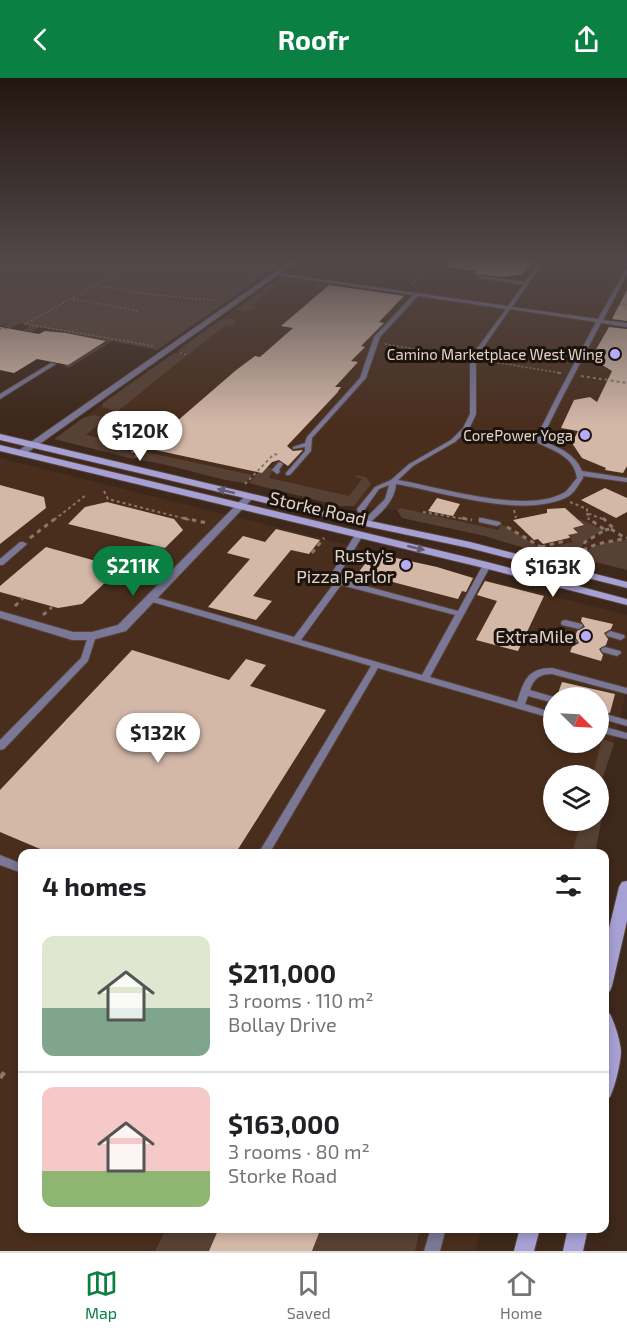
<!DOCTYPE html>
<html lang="en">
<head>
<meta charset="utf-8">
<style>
  :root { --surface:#fff; --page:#f2f2f2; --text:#202124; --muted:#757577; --line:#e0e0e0; --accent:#0b8043 }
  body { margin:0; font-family:"Exo 2",sans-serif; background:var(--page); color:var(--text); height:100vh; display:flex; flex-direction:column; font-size:22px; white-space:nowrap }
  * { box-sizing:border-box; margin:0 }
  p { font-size:20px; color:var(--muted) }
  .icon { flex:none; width:33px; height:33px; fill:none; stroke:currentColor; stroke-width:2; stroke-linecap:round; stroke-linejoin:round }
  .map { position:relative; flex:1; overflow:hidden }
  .sheet { position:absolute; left:18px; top:771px; width:591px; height:384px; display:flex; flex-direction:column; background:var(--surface); border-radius:12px; box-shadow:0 3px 9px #0003 }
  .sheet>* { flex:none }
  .needle { width:39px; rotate:114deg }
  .fabs { position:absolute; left:543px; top:609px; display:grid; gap:12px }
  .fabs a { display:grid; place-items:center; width:66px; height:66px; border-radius:50%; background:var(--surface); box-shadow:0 3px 9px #0003; font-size:30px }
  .price { position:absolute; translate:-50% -51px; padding:0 14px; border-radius:21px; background:#fff; color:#222; font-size:20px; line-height:39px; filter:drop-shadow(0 2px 3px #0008) }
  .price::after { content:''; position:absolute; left:50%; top:36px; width:18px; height:14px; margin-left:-9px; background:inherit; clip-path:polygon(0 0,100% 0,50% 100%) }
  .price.selected { background:var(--accent); color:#fff }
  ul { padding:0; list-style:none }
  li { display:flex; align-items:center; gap:18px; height:150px; padding:0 24px }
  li+li { border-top:2px solid var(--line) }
  li span { display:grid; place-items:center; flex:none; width:168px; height:120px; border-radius:12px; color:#555 }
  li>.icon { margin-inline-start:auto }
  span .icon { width:72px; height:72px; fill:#fffc; stroke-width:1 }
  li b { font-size:26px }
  h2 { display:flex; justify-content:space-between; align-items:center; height:72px; padding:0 24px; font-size:26px }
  header { display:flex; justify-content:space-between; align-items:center; height:78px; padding:0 24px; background:var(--accent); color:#fff; font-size:27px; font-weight:700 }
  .dock { display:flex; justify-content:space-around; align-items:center; height:84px; border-top:2px solid var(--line); background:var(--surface); font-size:16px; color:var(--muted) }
  .dock a { display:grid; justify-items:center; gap:3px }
  .dock .selected { color:var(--accent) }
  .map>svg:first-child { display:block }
</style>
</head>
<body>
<header><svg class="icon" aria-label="back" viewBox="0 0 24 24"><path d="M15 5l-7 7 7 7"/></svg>Roofr<svg class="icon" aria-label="share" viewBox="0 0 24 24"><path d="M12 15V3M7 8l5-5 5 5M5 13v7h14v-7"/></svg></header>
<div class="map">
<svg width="627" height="1173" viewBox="0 0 627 1173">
  <rect width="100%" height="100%" fill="#3d281b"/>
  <path fill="#492e1d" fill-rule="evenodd" d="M304 182H627V492L557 476H544L485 458 402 440 397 432 332 427 306 418 292 417 249 405 227 402 185 390 134 381 54 361Z
    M0 380 627 537V610L610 681H607L602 702 603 721 592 775 22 776V1150L481 1151 475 1173H0ZM554 620H598V664H554ZM554 698H598V742H554Z"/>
  <path fill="#574134" d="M0 182H287L157 272 112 263 69 290 63 288 109 263 40 249 31 254 23 252 31 247 20 245 11 250 3 248 10 243 0 248Z
    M282 201 310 203 398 216 312 203 325 207 322 210 315 209 317 206 282 203 251 227 256 229C251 233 242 235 237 231L273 204Z
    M232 240 237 244 232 248 226 247 188 277 177 274 180 272H178L220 242Z
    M174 275 187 277 118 333 102 329 103 325Z
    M94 337 113 341H105L86 357 126 365 122 371 136 378 134 381 54 361 83 340Z
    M127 370 252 397 245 405C209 401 175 386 138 382L139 377Z
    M263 389 274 390 269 400 349 418 362 401 356 399V397L366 399 371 406 354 428H340L249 405Z
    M401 430 498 452 501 447 505 448 542 471 573 464 569 457 579 455 574 450 584 448 578 442 580 441 603 452 584 464 576 480 544 476 485 458 402 440 397 432Z
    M627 462V492L580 480C590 466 610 463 627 462Z
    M599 660 614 665 602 702 599 701 598 698 578 695 580 693 593 696 601 665Z
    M599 719 603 721 604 730 595 775H572L581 743 598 742Z
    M166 1151H219L209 1173H155Z
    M321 1151H417L419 1155 415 1173H312Z"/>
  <path fill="#d3b8a8" d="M447 182H534L523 196 504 199 474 196 477 193 447 189Z
    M329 207 404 218 379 244 384 245 361 268 365 269 351 283 358 284 335 309H341L337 315 287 368 293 373 303 372 288 388 279 382 272 384 262 395 146 370 235 293 255 278 260 279 293 250 281 248Z
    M627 212V243L612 241 615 235Z
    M0 249 39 256 45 253 66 255 106 263 68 287 37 281 14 295 0 292Z
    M609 249 627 251V388L623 395 605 392 606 390 582 380 572 365 578 353 561 350 574 322 590 319 597 324 612 293 591 280Z
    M0 407 44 419 46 430 0 466Z
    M605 410 627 420V434L616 440 581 422Z
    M437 420 460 426 453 438 428 433Z
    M107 424 174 441 183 452 165 470 68 446 85 429Z
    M565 430 584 447 573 450 578 455 568 457 570 459 569 460 543 466 538 461 534 462 513 442 547 435V431Z
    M276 451 320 462 309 476 291 472 253 518 272 523 256 542 208 529 250 481 227 475 243 458 265 464Z
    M46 469 121 490 82 526 58 530 0 514V508Z
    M373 475 437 489 473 500 466 514 462 513 458 521 358 495Z
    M485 503 544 518 518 573 476 562 497 523 477 517Z
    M582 539 613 546 611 551 604 555 608 561 606 567 599 571 603 577 601 583 570 574 572 569 579 565 575 559 577 553 585 549 581 543Z
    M132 572 229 602 246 581 266 587 250 608 326 632 235 776H52L0 754V712Z
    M562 604 615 616 610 635 598 633V620H559L557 618Z
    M219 1150H321L312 1173H209Z"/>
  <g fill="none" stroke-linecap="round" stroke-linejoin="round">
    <defs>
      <path id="service" d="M351 182H361L375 185 373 186Z
        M541 182H545L512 229 598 241 625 192 627 191V196L603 242 627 245V249L601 245 563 318 542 360 543 363C560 370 575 376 582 393L627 400V404L583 398V400C579 406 575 414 569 418 526 442 443 414 396 406 395 423 381 435 368 446H362L357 431 375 409 391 402 409 386 451 362 463 350 470 336V280L506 231 418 218 380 259 366 300 312 360 311 373 290 397H286V395L305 373V369L293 371V369L305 365 307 359 360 300 374 259 413 217 277 197 275 195 508 228 523 207 481 200 479 199V198L525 204ZM510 231 596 244 557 318 536 360 538 365C555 373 574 379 577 400 573 404 569 411 565 414 528 437 439 409 398 402L413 388 455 364 469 351 476 336V280ZM389 407 385 421 367 439 365 431 379 411Z
        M51 285 56 286 0 321V316Z
        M280 384 283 386 279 392 280 394 277 396 272 392 278 385Z
        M479 440H482L500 444 501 446 497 448 479 444Z
        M356 455H359L363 457 340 495 343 502 458 533 484 485H490L491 487 430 599 517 624C524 603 527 590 552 590L627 610V616L552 596C540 596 534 600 530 612L557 620H554V625L528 618 525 626 554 635V641L378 590 269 776H258L371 588 149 523 148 521 149 519H155L294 559 335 504 332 495ZM341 507 455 537 422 597 301 562Z
        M20 464H23L27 466 3 487H0V481Z
        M565 542 582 546 583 548 579 551 562 547 561 545 562 543Z
        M610 553 624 557 625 559 621 562 607 558 606 556Z
        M92 555 96 558 88 583 4 671 0 672V662L81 580 88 558Z
        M559 558 576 562 577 564 573 567 556 563 555 561Z
        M605 569 620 573 621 575 617 578 602 574 601 572 602 570Z
        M602 635 627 642V648L599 640 598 636Z
        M598 647 627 655V661L598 654Z
        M0 777 22 786V795L0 787Z
        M431 1150H446L440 1173H424Z"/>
      <path id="minor" d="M292 182H299L24 377H18V373Z
        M249 416 252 417V421L126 553 92 562H72L0 540V533L73 554H92L118 547 246 417Z"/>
      <path id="secondary" d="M0 356 337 436 470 464 627 504V510L469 470 337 442 0 362Z
        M0 367 487 484 627 521V527L484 490 0 373Z
        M627 803V843L612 908 610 913 604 916V871L619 809 622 804Z
        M604 934 610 936C615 946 620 962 621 973 621 984 615 1009 610 1019L604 1022Z
        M520 1150H540L534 1173H514Z
        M568 1150H588L583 1173H563Z"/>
    </defs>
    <use href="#service" stroke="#574337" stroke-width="2"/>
    <use href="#minor" stroke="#574337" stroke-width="2"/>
    <use href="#secondary" stroke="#574337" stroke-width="2"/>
    <path stroke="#88766b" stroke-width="1.5" stroke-dasharray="2 2" stroke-linecap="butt" d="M119 182 117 183 132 185
      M141 182 25 246 154 268
      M200 182 253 192
      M224 186 232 182
      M256 200 250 196 251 193 269 189
      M96 207 146 216 220 223
      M412 207 425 194
      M73 221 138 233
      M619 226 627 227
      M0 251 10 250
      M385 266 464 279
      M180 275 187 277
      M482 282 561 295"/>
    <path stroke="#88766b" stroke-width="2" stroke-dasharray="3 3" stroke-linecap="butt" d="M558 295H561
      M581 298 627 305
      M128 366 125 370 136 376V381
      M245 406 274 376 278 377
      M104 413 108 421 190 442
      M570 424 587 431V435L605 442
      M514 432 516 440
      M423 434 470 442
      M587 435 589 442
      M54 442 86 417"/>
    <path stroke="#88766b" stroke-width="3" stroke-dasharray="4.5 4.5" stroke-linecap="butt" d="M183 440 207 445
      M462 440 472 442
      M603 440 613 450 605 452
      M507 449 553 476
      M611 451 625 460
      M30 460 56 440
      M541 469 565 463
      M583 472 597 466 627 460
      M312 475 324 460
      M576 482 585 464 605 452 588 440
      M15 528 23 520
      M43 537 52 529"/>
    <path stroke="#88766b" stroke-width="4.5" stroke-dasharray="7 7" stroke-linecap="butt" d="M0 1000 6 992"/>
    <use href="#service" fill="#7a7797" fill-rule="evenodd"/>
    <use href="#minor" fill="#7a7797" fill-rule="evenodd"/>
    <use href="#secondary" fill="#a6a0d4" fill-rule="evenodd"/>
  </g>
  <defs><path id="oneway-solid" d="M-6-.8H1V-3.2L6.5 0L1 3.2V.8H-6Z" transform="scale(1.5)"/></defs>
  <g fill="#625a70">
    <use href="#oneway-solid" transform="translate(226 413) rotate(-166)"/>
    <use href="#oneway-solid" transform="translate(416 470) rotate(14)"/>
  </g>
  <linearGradient id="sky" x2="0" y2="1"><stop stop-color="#22160f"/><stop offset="0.53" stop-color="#51484a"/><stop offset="1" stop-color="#51484a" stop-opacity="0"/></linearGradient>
  <rect width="627" height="346" fill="url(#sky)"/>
  <g fill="#b6acf8" stroke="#1d130d" stroke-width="2">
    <circle cx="615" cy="276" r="6"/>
    <circle cx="585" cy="357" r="6"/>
    <circle cx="406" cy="487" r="6"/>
    <circle cx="586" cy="558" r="6"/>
  </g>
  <g text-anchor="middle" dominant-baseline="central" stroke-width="6" stroke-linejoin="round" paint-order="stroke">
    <g font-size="15" fill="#e0d2c9" stroke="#1d130d" text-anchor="end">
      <text x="603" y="276">Camino Marketplace West Wing</text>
      <text x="573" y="357">CorePower Yoga</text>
    </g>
    <g font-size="18" fill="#e0d2c9" stroke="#1d130d">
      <text transform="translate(318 430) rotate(13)">Storke Road</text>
    </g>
    <g font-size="18" fill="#e0d2c9" stroke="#1d130d" text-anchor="end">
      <text x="394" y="477">Rusty's<tspan x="394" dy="21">Pizza Parlor</tspan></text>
      <text x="574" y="558">ExtraMile</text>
    </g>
  </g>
</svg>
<div class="fabs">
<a><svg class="needle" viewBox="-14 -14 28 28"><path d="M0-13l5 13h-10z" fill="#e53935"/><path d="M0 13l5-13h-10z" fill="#757577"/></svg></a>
<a><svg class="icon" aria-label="layers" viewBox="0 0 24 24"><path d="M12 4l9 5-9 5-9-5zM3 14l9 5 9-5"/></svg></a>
</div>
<b class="price" style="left:140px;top:384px">$120K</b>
<b class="price selected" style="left:133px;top:519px">$211K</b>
<b class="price" style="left:553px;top:520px">$163K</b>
<b class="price" style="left:158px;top:686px">$132K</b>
<section class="sheet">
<h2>4 homes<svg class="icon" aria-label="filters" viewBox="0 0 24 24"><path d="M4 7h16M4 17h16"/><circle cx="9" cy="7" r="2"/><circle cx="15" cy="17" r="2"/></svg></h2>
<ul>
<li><span style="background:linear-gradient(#dfe7d0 60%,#7fa58c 0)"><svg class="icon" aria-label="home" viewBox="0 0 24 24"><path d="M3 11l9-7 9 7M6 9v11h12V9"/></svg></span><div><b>$211,000</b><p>3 rooms · 110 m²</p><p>Bollay Drive</p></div></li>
<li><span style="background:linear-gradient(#f6c9c9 70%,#8fb573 0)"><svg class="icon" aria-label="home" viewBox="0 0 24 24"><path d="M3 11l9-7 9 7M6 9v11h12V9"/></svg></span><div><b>$163,000</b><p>3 rooms · 80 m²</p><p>Storke Road</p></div></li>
</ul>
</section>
</div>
<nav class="dock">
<a class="selected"><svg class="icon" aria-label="map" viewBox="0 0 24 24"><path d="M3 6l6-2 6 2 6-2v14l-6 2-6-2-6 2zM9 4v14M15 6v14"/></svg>Map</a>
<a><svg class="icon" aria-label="saved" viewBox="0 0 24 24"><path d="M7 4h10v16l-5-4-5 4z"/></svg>Saved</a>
<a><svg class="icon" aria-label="home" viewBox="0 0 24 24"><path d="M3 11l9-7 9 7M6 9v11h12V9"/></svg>Home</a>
</nav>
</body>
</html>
